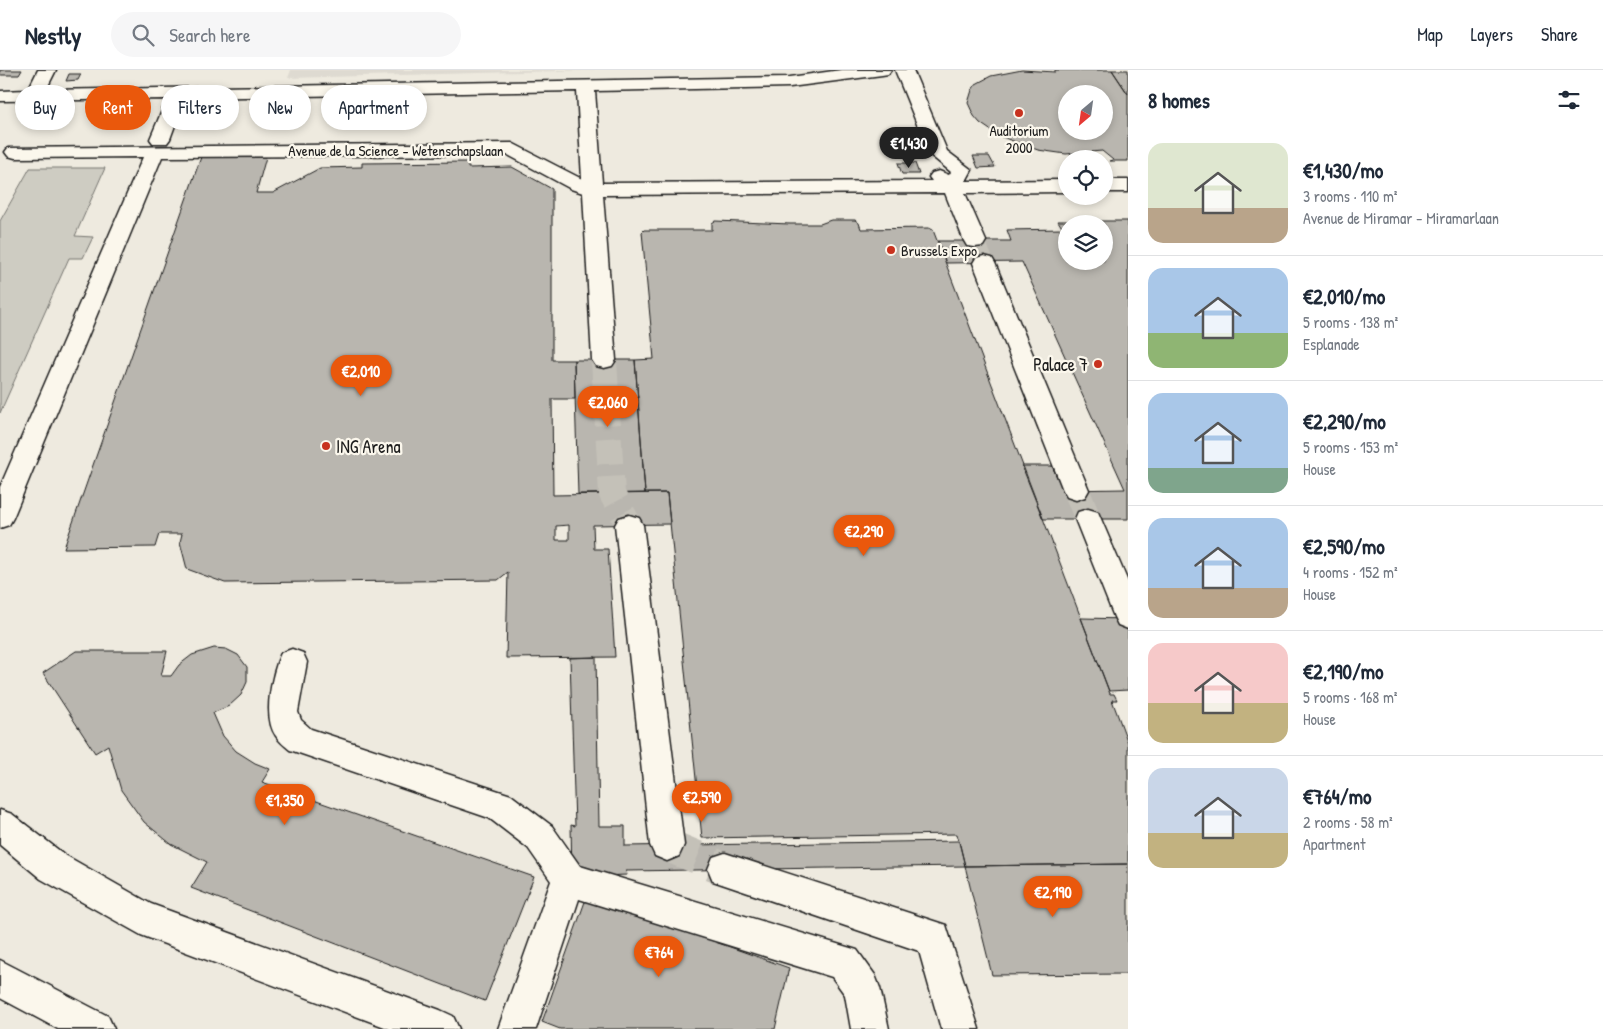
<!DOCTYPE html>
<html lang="en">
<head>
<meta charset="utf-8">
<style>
  :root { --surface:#fff; --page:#f6f6f7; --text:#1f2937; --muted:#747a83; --line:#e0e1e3; --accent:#ea580c }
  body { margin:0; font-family:"Patrick Hand",sans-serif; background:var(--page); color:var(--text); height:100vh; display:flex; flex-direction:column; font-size:19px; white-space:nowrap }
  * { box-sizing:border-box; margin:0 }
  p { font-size:16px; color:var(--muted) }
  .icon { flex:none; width:28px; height:28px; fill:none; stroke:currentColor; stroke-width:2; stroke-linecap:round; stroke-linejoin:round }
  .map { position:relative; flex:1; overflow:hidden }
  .side { display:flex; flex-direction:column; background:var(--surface); width:475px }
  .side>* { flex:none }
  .banner { position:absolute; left:15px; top:15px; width:475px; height:45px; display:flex; gap:10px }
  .needle { width:32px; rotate:209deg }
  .tools { position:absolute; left:1058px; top:15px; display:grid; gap:10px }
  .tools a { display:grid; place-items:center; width:55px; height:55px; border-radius:50%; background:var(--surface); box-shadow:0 2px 8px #0003; font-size:25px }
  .price { position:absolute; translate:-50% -42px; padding:0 11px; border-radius:18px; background:var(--accent); color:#fff; font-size:16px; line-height:32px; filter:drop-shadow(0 1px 2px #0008) }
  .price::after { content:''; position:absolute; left:50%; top:30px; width:15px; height:11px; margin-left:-8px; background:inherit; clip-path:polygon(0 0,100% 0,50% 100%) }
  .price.on { background:#222; color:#fff }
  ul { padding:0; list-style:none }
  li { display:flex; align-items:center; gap:15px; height:125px; padding:0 20px }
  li+li { border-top:1px solid var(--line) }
  li span { display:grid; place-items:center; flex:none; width:140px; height:100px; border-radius:15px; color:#555 }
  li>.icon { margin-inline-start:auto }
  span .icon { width:60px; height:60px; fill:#fffc; stroke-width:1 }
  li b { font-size:21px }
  h2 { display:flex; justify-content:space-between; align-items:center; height:60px; padding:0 20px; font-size:21px }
  .tag { padding:0 18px; border-radius:22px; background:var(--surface); box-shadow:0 2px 8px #0003; font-size:18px; line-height:45px }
  .tag.on { background:var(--accent); color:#fff }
  header { display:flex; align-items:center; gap:30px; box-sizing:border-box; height:70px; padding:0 25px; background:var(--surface); border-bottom:1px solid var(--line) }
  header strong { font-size:24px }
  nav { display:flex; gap:28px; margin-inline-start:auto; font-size:18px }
  .search { width:350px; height:45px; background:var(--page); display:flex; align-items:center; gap:12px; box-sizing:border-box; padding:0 18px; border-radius:28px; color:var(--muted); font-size:19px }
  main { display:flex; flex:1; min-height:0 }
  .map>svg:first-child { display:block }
</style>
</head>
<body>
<header>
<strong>Nestly</strong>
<div class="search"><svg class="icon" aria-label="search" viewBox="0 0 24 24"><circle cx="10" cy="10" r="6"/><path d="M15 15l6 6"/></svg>Search here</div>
<nav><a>Map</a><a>Layers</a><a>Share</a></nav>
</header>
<main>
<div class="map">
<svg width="1128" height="959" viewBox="0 0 1128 959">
  <rect width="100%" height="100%" fill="#eeeadf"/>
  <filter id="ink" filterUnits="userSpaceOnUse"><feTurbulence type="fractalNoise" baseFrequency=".02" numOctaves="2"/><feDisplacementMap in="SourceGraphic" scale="10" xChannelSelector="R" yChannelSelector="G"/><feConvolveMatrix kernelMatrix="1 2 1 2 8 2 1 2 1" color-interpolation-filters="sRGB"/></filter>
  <g filter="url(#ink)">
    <path fill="#dedad1" d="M291 0H596L288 8Z"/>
    <path fill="#ceccc2" stroke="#75746f" d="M30 98H105L75 166 93 167 83 188H69L0 343V151Z"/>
    <path fill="#b9b6af" stroke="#1c1c1c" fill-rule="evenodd" d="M0 0H22L19 5H0Z
      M1022 0 1055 2V0H1112L1128 24V91H1110L1113 90 1102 81 1066 84 1038 80 999 66 980 53 974 46 968 33 972 20 976 14 991 6ZM1066 24H1104V61H1066Z
      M1112 0H1128V24Z
      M69 4H81L78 10 66 11Z
      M973 86H989L995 97 978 98Z
      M201 87H266L256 123H273L320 98 362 97V93L468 92V98L512 97 552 119V290H574L575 329H552L553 425 667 423 670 454 593 455 594 479H608L615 587 506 588 508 502 498 510 225 513 187 499 180 472 182 464H159L155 477 64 478ZM569 455V470H556V456Z
      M898 93H915L919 104H902Z
      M831 150H855L859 153 861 159 929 158 933 160 1110 624H1114L1117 630H1112L1128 673V794L965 796 957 764 702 768 667 423H645L635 290 654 289 642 162 644 160H712V153L715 151 790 154H820Z
      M1058 151H1128V449H1043L1022 396H1052L1063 420 1125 419 1022 192 946 193 938 171H1011L1007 160 1063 159ZM1066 154H1104V191H1066Z
      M574 290H635L645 423 578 424Z
      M1081 548 1128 549V620L1109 621Z
      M214 578 226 579 238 585 247 597V612L241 625 229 636 213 643 223 666 236 681 255 693 270 699 262 712 534 807 485 931 191 818 207 792 171 774 144 752 121 720 108 675 95 683 43 603 76 581H167L161 606H171L179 595 192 585Z
      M596 587 599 756H625V776L959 771 965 796 626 801 627 805 572 807 571 755 575 756 570 588Z
      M1128 794V904L992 905 965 796Z
      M587 826 789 898 775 959H560L542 952Z"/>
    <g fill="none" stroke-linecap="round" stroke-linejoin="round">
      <path stroke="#c4c1b8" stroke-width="20" stroke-dasharray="20 10" stroke-linecap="butt" d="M975 171 984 193"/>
      <path stroke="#c4c1b8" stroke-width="26" stroke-dasharray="26 13" stroke-linecap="butt" d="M604 290 612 424 629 455
        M1076 420 1088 449"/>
      <path stroke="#c4c1b8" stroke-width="33" stroke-dasharray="33 16" stroke-linecap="butt" d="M667 775 725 799"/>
      <defs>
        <path id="minor" d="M38 0H56L46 20 790 7 841 0H891L888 4 882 5 790 17 595 21 602 113 932 111 929 107 932 103 939 101 949 105 951 102 929 84 895 0H913L947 81 972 100 966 111 1066 110V122L965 123 986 171 983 176 975 177 967 176 964 171 945 123 603 125 616 290 612 296 604 298 596 296 592 290 583 123 571 119 508 85 162 87 13 448 9 455 0 458V417L143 87 15 88 8 86 5 82 8 78 512 73 582 109 577 21 185 28 170 69 167 73H153L150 69 167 29 0 31V21L28 20Z
          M1104 110H1128V122H1104Z
          M984 186 992 188 995 193 1089 420 1085 427 1076 430 1067 427 1063 420 973 193 976 188Z
          M1088 439 1098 442 1128 512V559L1118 555 1114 547 1075 449 1078 442Z
          M629 445 639 448 643 455 684 775 679 786 667 791 655 786 650 775 615 455 619 448Z
          M292 579 303 583 307 592 298 642 301 650 311 659 511 725 552 756 580 796 857 880 875 905 880 918 889 959H851L845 925 832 907 579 829 536 959H498L551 811 528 778 489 748 290 680C285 676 279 671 276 666 262 647 272 603 281 583Z
          M0 740 12 744 65 785 151 834 440 940 453 946 459 959H390L141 865 41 809 0 775Z
          M725 783 946 855 979 959H941L919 881 713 811 708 799 713 787Z"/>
        <path id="major" d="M0 890 108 946 114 959H58L0 928Z"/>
      </defs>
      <use href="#minor" stroke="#1c1c1c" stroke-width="3"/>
      <use href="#major" stroke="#1c1c1c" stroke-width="3"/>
      <use href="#minor" fill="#fbf7ec" fill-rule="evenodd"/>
      <use href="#major" fill="#fbf7ec" fill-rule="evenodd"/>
    </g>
  </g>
  <g fill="#c8321e" stroke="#fbf7ec" stroke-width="2">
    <circle cx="1019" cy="43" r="5"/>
    <circle cx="891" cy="180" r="5"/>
    <circle cx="1098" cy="294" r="5"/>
    <circle cx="326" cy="376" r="5"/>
  </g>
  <g text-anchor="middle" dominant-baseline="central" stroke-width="4.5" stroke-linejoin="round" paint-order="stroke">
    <g font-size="15" fill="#1c1c1c" stroke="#fbf7ec">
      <text x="1019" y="60">Auditorium<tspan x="1019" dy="17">2000</tspan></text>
      <text x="901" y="180" text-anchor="start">Brussels Expo</text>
    </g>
    <g font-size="15" fill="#1c1c1c" stroke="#fbf7ec">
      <text x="396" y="80">Avenue de la Science - Wetenschapslaan</text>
    </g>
    <g font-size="18" fill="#1c1c1c" stroke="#fbf7ec" text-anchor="end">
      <text x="1088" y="294">Palace 7</text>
      <text x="336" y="376" text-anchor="start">ING Arena</text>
    </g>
  </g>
</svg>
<div class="tools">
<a><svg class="needle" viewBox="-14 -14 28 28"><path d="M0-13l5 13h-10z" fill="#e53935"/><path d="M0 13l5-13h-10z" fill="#747a83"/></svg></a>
<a><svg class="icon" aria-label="locate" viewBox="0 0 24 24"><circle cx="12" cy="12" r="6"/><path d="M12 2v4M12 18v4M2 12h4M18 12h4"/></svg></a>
<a><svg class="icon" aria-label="layers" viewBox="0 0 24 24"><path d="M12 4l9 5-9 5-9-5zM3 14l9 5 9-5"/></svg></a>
</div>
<b class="price on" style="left:909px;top:99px">€1,430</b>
<b class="price" style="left:361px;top:327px">€2,010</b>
<b class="price" style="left:608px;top:358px">€2,060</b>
<b class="price" style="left:864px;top:487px">€2,290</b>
<b class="price" style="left:702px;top:753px">€2,590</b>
<b class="price" style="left:285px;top:756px">€1,350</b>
<b class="price" style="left:1053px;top:848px">€2,190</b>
<b class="price" style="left:659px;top:908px">€764</b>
<div class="banner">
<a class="tag">Buy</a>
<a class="tag on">Rent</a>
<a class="tag">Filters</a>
<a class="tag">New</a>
<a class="tag">Apartment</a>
</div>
</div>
<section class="side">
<h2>8 homes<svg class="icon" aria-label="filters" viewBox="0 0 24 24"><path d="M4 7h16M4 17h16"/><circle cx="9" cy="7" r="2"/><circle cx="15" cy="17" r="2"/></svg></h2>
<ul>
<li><span style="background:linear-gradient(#dfe7d0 65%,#b9a48a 0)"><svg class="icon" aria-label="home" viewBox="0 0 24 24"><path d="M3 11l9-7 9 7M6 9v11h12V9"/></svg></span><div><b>€1,430/mo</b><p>3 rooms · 110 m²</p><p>Avenue de Miramar - Miramarlaan</p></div></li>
<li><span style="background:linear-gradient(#a9c7e8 65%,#8fb573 0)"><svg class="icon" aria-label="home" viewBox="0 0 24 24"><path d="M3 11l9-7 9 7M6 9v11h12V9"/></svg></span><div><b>€2,010/mo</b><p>5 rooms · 138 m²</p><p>Esplanade</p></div></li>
<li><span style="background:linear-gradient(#a9c7e8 75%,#7fa58c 0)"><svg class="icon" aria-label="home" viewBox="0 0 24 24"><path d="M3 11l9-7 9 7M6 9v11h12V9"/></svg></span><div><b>€2,290/mo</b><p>5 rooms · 153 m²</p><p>House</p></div></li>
<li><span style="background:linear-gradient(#a9c7e8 70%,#b9a48a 0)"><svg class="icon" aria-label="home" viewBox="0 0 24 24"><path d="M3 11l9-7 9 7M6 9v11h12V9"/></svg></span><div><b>€2,590/mo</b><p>4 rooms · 152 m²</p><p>House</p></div></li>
<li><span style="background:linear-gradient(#f6c9c9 60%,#c2b280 0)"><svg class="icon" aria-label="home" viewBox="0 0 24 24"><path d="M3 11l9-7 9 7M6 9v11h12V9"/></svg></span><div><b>€2,190/mo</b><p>5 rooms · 168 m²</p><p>House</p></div></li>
<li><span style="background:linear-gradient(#c9d6e8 65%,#c2b280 0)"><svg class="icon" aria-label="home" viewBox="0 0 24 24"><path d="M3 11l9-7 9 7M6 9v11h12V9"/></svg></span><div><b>€764/mo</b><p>2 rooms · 58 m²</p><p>Apartment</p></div></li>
</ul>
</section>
</main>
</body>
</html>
